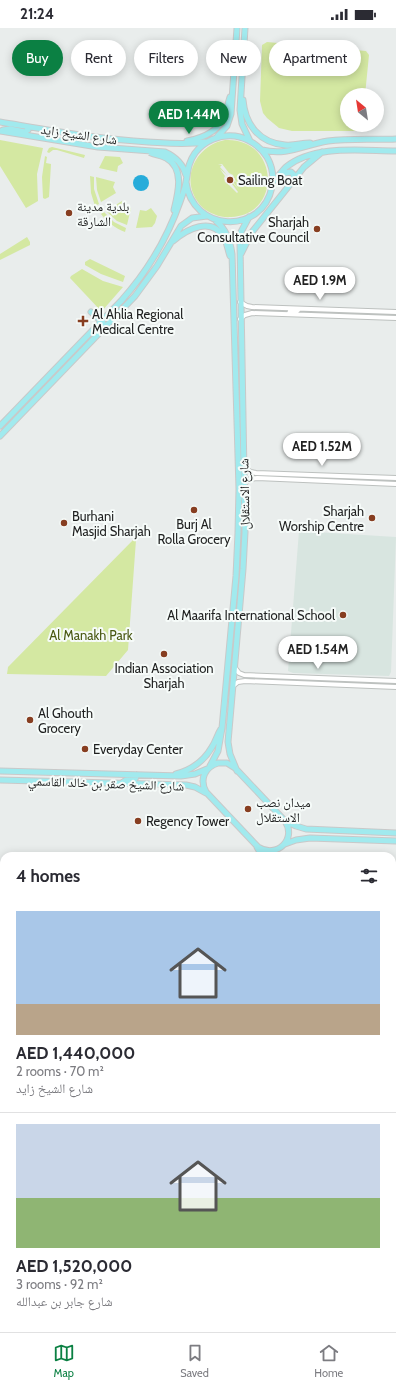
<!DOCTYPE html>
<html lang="en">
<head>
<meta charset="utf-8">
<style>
  :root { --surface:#fff; --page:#f2f2f3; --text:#2b2b33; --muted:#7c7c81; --line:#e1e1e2; --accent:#0b8043 }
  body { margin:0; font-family:Cabin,"Noto Naskh Arabic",sans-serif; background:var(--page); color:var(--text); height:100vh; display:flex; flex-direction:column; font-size:15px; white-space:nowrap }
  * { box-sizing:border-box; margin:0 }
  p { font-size:13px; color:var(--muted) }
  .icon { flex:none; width:22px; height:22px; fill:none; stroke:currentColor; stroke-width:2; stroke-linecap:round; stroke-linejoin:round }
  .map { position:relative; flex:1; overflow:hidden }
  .side { position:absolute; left:0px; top:824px; width:396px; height:480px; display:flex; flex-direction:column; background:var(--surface); border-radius:12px 12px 0 0; box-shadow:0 2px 10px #0003 }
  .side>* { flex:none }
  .hud { position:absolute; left:12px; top:12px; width:372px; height:36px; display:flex; gap:8px }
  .needle { width:26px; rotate:330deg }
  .buttons { position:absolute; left:340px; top:60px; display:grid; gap:8px }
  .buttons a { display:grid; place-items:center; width:44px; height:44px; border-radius:50%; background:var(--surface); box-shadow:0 2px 10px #0003; font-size:20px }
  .price { position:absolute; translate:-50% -34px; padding:0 9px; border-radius:14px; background:#fff; color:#222; font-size:13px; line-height:26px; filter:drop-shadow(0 1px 2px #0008) }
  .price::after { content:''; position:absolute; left:50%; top:24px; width:12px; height:9px; margin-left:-6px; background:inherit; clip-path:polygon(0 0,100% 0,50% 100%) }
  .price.selected { background:var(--accent); color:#fff }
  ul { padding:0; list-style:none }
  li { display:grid; align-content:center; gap:8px; height:212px; padding:0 16px }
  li+li { border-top:1px solid var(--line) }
  li span { display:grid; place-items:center; height:124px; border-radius:0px; color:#555 }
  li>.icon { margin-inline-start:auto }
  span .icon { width:72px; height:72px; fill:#fffc; stroke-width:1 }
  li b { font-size:17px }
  h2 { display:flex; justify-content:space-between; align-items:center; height:48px; padding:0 16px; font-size:17px }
  .pill { padding:0 14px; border-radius:18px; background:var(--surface); box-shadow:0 2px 10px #0003; font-size:14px; line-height:36px }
  .pill.selected { background:var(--accent); color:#fff }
  .status { display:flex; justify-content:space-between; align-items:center; height:28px; padding:0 20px; background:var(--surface); direction:ltr }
  .status svg { height:11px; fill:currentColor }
  .menu { display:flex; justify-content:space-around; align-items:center; height:56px; border-top:1px solid var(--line); background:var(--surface); font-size:11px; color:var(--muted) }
  .menu a { display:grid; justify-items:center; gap:2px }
  .menu .selected { color:var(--accent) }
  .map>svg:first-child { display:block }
</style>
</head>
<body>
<div class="status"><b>21:24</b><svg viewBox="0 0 49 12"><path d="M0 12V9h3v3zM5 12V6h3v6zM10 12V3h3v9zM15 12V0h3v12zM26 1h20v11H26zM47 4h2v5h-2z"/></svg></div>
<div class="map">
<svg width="396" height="1304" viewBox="0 0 396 1304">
  <rect width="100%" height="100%" fill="#e9edec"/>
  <path fill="#d8e5e0" d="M299 503 396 509 391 644 389 648 293 645 288 643Z"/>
  <path fill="#d4e8a2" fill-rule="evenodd" d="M267 14 366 23 369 27 365 67H347V97H362V103H292L279 100 267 90 263 85 260 73 262 17Z
    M0 112 43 120 37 146 38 173 26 180 0 138Z
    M225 112C279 109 283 187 231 189 221 190 211 186 203 180 178 156 193 118 225 112ZM218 136H222L229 145 233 147 235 152 242 160 234 152V155L239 162 233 155 232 156 238 164 237 165 229 157 225 154 224 150 225 148 220 141 227 147 220 139 222 137Z
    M52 119 85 127 84 130 57 122H53L49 125 47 124 49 120Z
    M45 128 47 129 46 135 51 136 49 169 45 171 43 170 42 149Z
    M105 128 120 129 123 135 118 138 117 144 99 140Z
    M90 148 94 149V161L99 176 95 178 91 165Z
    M96 149 115 154 113 159 116 165 101 174 97 162Z
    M122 173 125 178 131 180 127 197 117 193 106 183Z
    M151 180 157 188 155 195 152 199 136 200 140 182 146 183Z
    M104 184 114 194 126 200 125 204C115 200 107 194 101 186Z
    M27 209 30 214V217L0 232V226Z
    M90 231 125 248 123 254 101 246 85 237V234Z
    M82 241 103 253 123 259 102 283 100 282 70 250 71 248Z
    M134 511 136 512 128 622 106 648 7 646 8 639Z"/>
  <path fill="#27acda" d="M133 155a8 8 0 1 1 16 0a8 8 0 1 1-16 0Z"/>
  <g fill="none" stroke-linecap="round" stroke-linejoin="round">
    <defs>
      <path id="minor" d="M240 274 247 278 252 279 396 284
        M289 286 290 283H297L299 281
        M240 291 245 287 252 285 396 290
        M244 440 251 444 256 445 396 450
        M245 455 250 451 257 450 396 456
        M235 640 239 645 244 647 396 653
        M233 658 238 654 245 653 396 659"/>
      <path id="major" d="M245 0 240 82 242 96 250 113
        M243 72C245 96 259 115 285 117 294 118 302 115 310 115
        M0 94C49 102 98 111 148 114 167 115 186 117 205 114
        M3 102 10 101 25 104 28 102 27 99
        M0 103 98 119 165 124C176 129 183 136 186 147
        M216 110 227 98 231 86 237 0
        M187 113C203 110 219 104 225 87 227 81 228 75 230 69
        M262 122C288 128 303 117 328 113 350 110 374 112 396 111
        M151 125C156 127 161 127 166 130 185 140 178 166 174 182
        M280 146 291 144 294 147 293 151
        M272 155C277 150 281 144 286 139 315 116 362 123 396 123
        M173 213C187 201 212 188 224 210 227 215 228 222 230 228
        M241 226 252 204 304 139 322 124
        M91 284 103 295
        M116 288 127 289
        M0 398 121 273C147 244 167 211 180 174 182 168 185 161 186 154 188 143 188 135 195 125 204 113 220 106 235 108 248 110 260 118 267 129 272 138 274 149 272 159 262 208 192 204 186 154
        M0 408 135 268 157 238 181 198 192 190 207 188
        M218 735H227L235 740 285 793C297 811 277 831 258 819L206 764C199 751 205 739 218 735Z
        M210 738 218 723 222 700 236 548 238 505 239 461 232 226C230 212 226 201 215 192
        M0 743 181 748 195 746 207 741
        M237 743 230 726 228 714 243 541 245 504 240 216 241 204 249 189
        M176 746C191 742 204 733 212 719 216 713 217 707 221 701
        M0 752 186 757 195 759 206 765
        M122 755 126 752 135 751 137 747
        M285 793 296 798 306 801 396 805
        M285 816 296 812 310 810 396 813
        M257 819 262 828
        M247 1300 251 1304
        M260 1304V1300"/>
      <path id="highway" d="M0 1070 4 1074
        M0 1084H4
        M392 1091H396
        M392 1099H396"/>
    </defs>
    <use href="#minor" stroke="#bdc1bf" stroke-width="6"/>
    <use href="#major" stroke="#c9c9c9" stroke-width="7"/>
    <use href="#highway" stroke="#c9c9c9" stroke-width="8"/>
    <use href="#minor" stroke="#fff" stroke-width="4"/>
    <use href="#major" stroke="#a1eaee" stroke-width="5"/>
    <use href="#highway" stroke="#63dce3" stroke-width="5.5"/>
  </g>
  <g fill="#873e21" stroke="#f6fbf9" stroke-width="1.5">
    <circle cx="230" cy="152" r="4"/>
    <circle cx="69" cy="185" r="4"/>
    <circle cx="317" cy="201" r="4"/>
    <path d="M81 287h4v4h4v4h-4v4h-4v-4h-4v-4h4z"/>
    <circle cx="194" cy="482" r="4"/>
    <circle cx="372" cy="490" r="4"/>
    <circle cx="64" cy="495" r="4"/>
    <circle cx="343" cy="587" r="4"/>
    <circle cx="164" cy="626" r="4"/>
    <circle cx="30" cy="692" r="4"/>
    <circle cx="85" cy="721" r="4"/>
    <circle cx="248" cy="781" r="4"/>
    <circle cx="138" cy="793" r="4"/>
  </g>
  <g text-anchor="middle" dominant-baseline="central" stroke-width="4" stroke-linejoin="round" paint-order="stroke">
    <g font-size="13" fill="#1f2020" stroke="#f6fbf9">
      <text transform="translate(79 106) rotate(8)">شارع الشيخ زايد</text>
      <text transform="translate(244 466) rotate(-91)">شارع الاستقلال</text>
      <text transform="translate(106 755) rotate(2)">شارع الشيخ صقر بن خالد القاسمي</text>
    </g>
    <g font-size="13" fill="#1f2020" stroke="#f6fbf9" text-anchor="start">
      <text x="238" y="152">Sailing Boat</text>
      <text x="77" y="178">بلدية مدينة<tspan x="77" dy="15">الشارقة</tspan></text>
      <text x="309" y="194" text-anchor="end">Sharjah<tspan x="309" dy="15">Consultative Council</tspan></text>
      <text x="92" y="286">Al Ahlia Regional<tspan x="92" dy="15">Medical Centre</tspan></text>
      <text x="364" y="483" text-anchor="end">Sharjah<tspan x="364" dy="15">Worship Centre</tspan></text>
      <text x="72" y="488">Burhani<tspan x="72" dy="15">Masjid Sharjah</tspan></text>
      <text x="194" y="496" text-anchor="middle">Burj Al<tspan x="194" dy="15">Rolla Grocery</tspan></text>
      <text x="335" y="587" text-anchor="end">Al Maarifa International School</text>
      <text x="164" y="640" text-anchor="middle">Indian Association<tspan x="164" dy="15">Sharjah</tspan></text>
      <text x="38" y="685">Al Ghouth<tspan x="38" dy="15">Grocery</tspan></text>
      <text x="93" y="721">Everyday Center</text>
      <text x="256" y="774">ميدان نصب<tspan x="256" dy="15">الاستقلال</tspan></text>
      <text x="146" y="793">Regency Tower</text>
    </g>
    <g font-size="13" fill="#4a5913" stroke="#f6fbf9">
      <text x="91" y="607">Al Manakh Park</text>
    </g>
  </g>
</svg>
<div class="buttons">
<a><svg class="needle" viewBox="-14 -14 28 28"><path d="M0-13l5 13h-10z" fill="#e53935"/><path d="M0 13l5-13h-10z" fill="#7c7c81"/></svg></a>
</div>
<b class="price selected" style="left:189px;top:107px">AED 1.44M</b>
<b class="price" style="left:320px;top:273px">AED 1.9M</b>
<b class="price" style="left:322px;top:439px">AED 1.52M</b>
<b class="price" style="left:318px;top:642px">AED 1.54M</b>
<div class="hud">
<a class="pill selected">Buy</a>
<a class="pill">Rent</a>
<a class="pill">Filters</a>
<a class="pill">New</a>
<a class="pill">Apartment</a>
</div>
<section class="side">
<h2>4 homes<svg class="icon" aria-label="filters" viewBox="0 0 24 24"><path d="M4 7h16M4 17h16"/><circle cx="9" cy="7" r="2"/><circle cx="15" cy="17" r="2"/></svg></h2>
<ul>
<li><span style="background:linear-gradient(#a9c7e8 75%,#b9a48a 0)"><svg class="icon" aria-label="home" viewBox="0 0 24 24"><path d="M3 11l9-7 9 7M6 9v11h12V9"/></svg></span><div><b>AED 1,440,000</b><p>2 rooms · 70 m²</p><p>شارع الشيخ زايد</p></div></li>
<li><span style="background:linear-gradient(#c9d6e8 60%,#8fb573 0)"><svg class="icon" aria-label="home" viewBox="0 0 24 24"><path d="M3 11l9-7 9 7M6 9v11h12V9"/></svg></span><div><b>AED 1,520,000</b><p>3 rooms · 92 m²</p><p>شارع جابر بن عبدالله</p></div></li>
</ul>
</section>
</div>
<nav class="menu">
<a class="selected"><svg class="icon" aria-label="map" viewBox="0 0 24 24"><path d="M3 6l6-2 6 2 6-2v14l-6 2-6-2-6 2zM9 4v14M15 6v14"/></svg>Map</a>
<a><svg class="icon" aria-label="saved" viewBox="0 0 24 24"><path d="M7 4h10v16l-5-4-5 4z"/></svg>Saved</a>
<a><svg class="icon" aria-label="home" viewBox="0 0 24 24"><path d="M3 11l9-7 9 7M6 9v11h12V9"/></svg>Home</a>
</nav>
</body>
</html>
